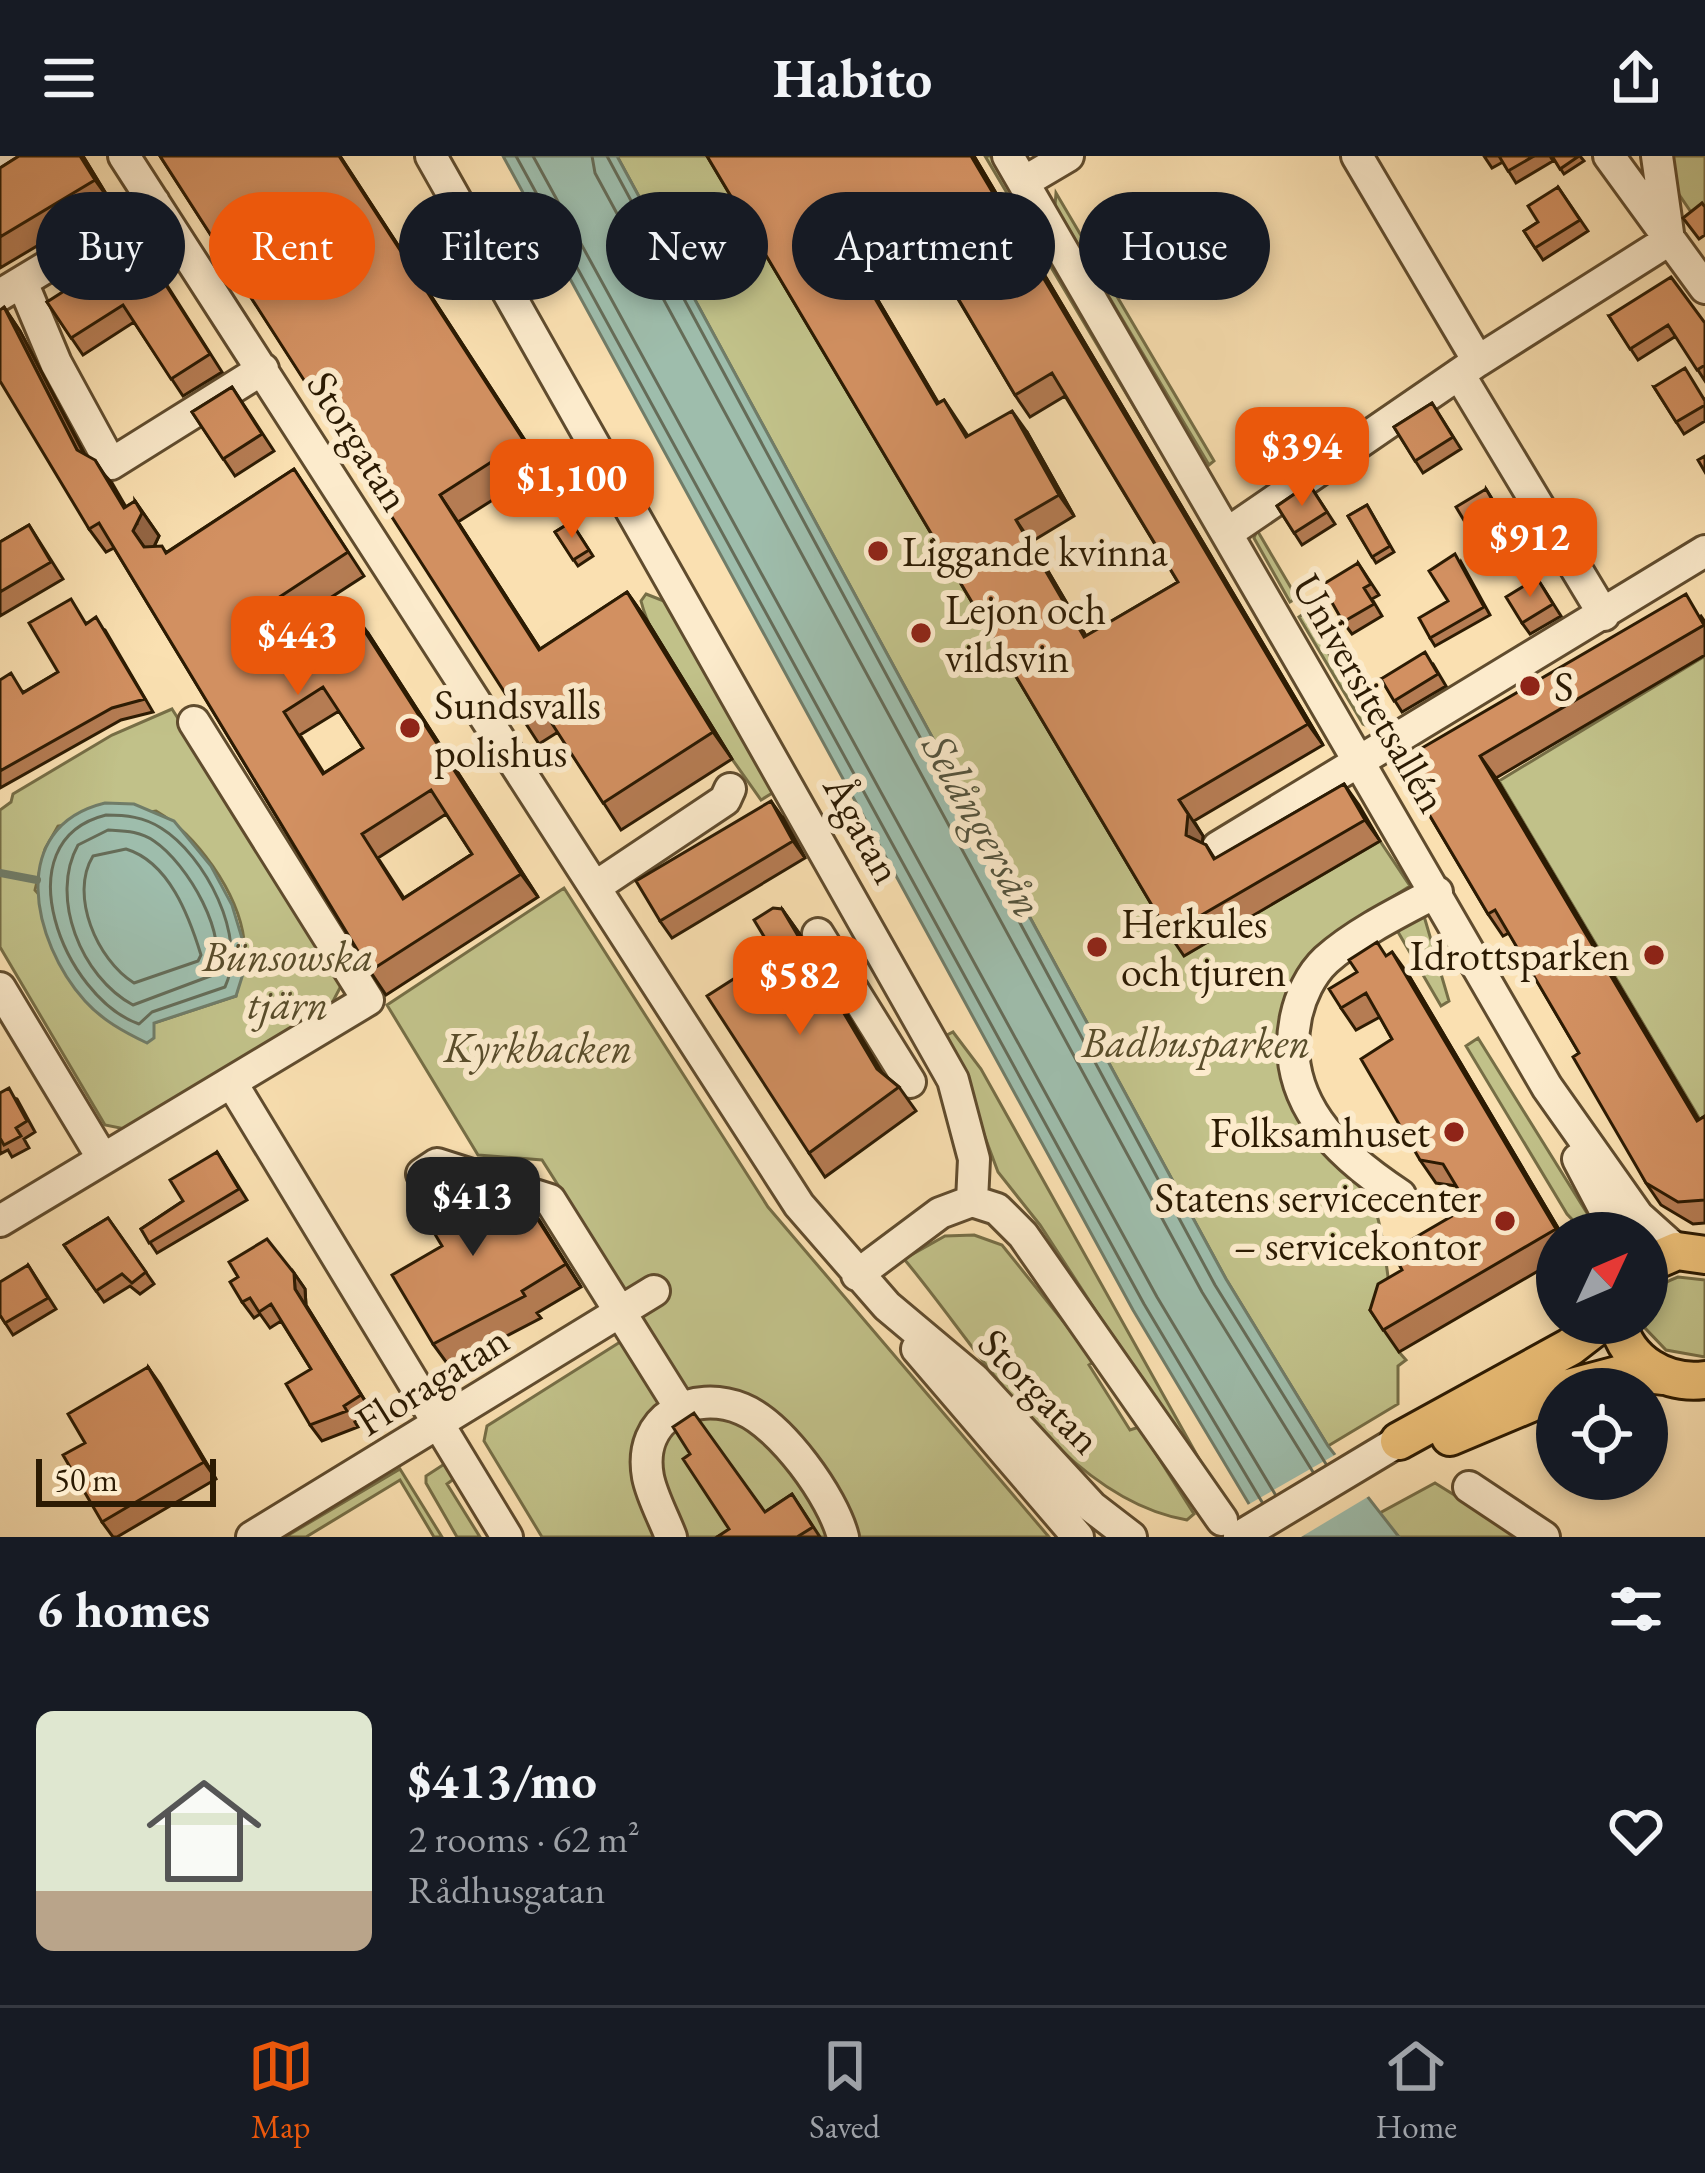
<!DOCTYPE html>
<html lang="en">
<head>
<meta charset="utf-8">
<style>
  :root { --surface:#171b24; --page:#20242c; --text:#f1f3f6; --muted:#9ea1a6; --line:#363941; --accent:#ea580c }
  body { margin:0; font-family:"EB Garamond",serif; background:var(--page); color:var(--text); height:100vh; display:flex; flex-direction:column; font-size:45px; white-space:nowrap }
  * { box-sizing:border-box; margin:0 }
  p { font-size:39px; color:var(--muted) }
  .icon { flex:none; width:66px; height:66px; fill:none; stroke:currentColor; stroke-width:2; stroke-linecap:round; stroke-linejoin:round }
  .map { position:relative; height:1381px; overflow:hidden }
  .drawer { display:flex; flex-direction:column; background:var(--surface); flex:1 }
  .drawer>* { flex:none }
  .banner { position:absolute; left:36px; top:36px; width:1635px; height:108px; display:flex; gap:24px }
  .needle { width:78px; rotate:46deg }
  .controls { position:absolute; left:1536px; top:1056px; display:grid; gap:24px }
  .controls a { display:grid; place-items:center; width:132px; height:132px; border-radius:50%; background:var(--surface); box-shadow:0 6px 18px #0003; font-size:60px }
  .scale { position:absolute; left:36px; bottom:30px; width:180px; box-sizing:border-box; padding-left:12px; border:6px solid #2c1b03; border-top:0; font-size:33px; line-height:42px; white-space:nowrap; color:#2c1b03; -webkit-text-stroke:9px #fcebcc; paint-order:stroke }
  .price { position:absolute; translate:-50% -102px; padding:0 27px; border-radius:24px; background:var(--accent); color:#fff; font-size:39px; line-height:78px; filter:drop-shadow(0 3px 6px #0008) }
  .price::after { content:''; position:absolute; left:50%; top:72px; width:36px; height:27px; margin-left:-18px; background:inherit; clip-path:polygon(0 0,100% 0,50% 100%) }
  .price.on { background:#222; color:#fff }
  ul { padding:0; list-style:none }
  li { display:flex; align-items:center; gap:36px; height:300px; padding:0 36px }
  li span { display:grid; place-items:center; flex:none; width:336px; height:240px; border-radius:18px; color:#555 }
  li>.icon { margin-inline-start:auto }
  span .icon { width:144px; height:144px; fill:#fffc; stroke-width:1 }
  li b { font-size:51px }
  h2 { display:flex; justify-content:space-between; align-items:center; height:144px; padding:0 36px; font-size:51px }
  .pill { padding:0 42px; border-radius:54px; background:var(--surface); box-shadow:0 6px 18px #0003; font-size:42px; line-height:108px }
  .pill.on { background:var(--accent); color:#fff }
  header { display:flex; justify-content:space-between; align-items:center; height:156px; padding:0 36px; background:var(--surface); font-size:54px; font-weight:700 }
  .tabs { display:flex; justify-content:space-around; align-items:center; height:168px; border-top:3px solid var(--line); background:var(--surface); font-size:33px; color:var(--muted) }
  .tabs a { display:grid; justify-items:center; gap:6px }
  .tabs .on { color:var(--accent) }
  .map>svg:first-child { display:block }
</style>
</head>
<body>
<header><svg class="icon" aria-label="menu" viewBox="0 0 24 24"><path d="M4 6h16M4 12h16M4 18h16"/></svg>Habito<svg class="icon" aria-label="share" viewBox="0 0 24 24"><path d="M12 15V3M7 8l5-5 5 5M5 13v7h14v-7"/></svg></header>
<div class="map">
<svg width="1705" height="1381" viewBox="0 0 1705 1381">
  <rect width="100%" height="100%" fill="#fae0b1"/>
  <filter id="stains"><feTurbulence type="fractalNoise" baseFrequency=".00167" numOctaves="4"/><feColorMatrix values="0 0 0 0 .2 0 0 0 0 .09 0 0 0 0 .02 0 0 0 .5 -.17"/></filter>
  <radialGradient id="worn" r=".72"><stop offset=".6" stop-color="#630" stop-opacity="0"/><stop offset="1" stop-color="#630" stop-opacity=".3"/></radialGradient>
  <path fill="#c1c189" stroke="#766e46" stroke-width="3" fill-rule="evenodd" d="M617 0H709L1185 799 1380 685 1410 730 1339 775 1308 806 1281 879C1314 935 1361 996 1377 1059 1389 1102 1389 1151 1399 1196L1406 1204 1398 1210V1248L1328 1290 1226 1123Z
    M985 0H992L1168 295 1156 288Z
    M1667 0H1705V51L1693 59 1676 34Z
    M1056 37 1214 305 1209 309 1055 50Z
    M1257 374 1297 442 1290 446 1254 382Z
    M646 438 669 447 774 636 761 644C725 592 655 501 641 445Z
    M1305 457 1372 572 1363 568 1299 461Z
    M1705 500V972L1499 625Z
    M172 553 344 824 328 855 130 974 105 969 0 791V654L11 646 13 638 112 579ZM156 655C196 678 238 736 244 784 246 801 239 823 236 840L154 867 35 734 45 693 58 670Z
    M564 732 768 1051 1049 1381H542L484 1285 487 1270 647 1169 542 1004 478 999 387 849Z
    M1410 760H1424L1449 845 1441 850 1394 769Z
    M953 876 981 913 1203 1310 1204 1321 1040 1069 998 1016 947 879Z
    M1478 882 1595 1070 1585 1077 1567 1058 1466 890Z
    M974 1079 1002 1089 1095 1205 1089 1209 1130 1274 1139 1271 1194 1358 1187 1364C1063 1343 980 1193 904 1103L945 1080Z
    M1678 1121 1705 1124V1201L1666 1194 1645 1172C1653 1145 1641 1135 1678 1121Z
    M452 1303 462 1317 447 1328 480 1381H457L426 1327V1320Z
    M400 1313 442 1381H434L400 1324 306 1381H285Z
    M1435 1327 1522 1381H1399L1378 1358Z"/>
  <path fill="#9ebdac" stroke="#707c68" stroke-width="3" d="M503 0H617L1226 1123 1328 1290 1399 1381H1272L1258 1363 1133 1154Z
    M105 647 134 648 174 665 211 710 232 749 248 802 236 840 154 867V882L147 887C124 876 102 864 85 845 32 786 6 671 105 647Z"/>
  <path fill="#fae0b1" d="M1340 1296 1371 1339 1301 1381H1264L1244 1351Z"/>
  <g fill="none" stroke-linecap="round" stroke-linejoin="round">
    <path stroke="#656c58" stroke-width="3" d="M516 0 1144 1148 1262 1346
      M533 0 1157 1141 1275 1338
      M592 0 595 17 1202 1136 1313 1316
      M607 0 1215 1129 1326 1308
      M106 659C126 659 144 661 161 672 205 699 248 782 225 831L152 856 139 868C64 842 1 685 106 659Z
      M108 674C125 675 140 675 154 685 187 707 231 781 213 819L133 849C81 821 49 741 78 689Z
      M126 693C169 706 189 760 201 799L198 805 134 827C97 804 69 739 93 700Z"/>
    <path stroke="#707c68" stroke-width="8" d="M0 717 37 724"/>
    <defs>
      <path id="minor" d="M124 0 799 1049 887 1150 974 1223 1092 1351 1131 1381
        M431 0 953 924 974 1003 972 1045
        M1008 0 1547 931 1638 1060 1677 1095
        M1357 0 1478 205
        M1609 0 1705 132
        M1657 0 1669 84
        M0 7 11 0
        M1024 26 1068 0
        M22 126 56 207 111 308 263 213
        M0 139 154 46
        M1459 218 1604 459
        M1229 376 1478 205 1669 84
        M1218 691 1705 395
        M595 731 725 644 730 633
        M818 778 910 926
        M0 832 103 1003
        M233 929 507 1381
        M1578 1003 1617 1077
        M422 1018 437 1008 550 1044 679 1250
        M1400 1039C1337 998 1279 943 1296 861 1300 841 1311 818 1326 804 1356 777 1401 755 1437 736
        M972 1045 997 1053 1023 1079 1222 1364
        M0 1065 368 844 194 566
        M857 1119 940 1057 972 1045
        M917 1193 1078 1381
        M1469 1331 1544 1381
        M252 1381 654 1135
        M671 1381C664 1362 652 1341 648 1321 637 1261 693 1233 742 1253 781 1269 833 1341 843 1381
        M1239 1381 1399 1285"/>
      <path id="major" d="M1647 1108 1677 1095 1705 1099
        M1618 1167C1627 1206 1666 1229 1705 1224
        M1565 1233 1629 1216 1664 1220
        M1450 1281 1557 1236
        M1399 1285 1570 1191 1601 1167"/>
    </defs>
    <use href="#minor" stroke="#604c2e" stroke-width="36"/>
    <use href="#major" stroke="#2c1b03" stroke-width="42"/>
    <use href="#minor" stroke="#fcebcc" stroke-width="30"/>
    <use href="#major" stroke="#edc078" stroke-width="36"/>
  </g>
  <path fill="#b57c53" stroke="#2c1b03" stroke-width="3" fill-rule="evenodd" d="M19 0H83L111 46 0 112V12Z
    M160 0H340L543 312 458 366 540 493 627 436 646 463 732 603 621 674 558 576 539 588Z
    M707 0H974L1323 589 1194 665 1203 680 1202 687 1206 689 1215 703 1344 628 1380 685 1184 800 1169 778ZM903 76 944 137 952 133 1015 239 1030 261 1065 240 1178 426 1086 480 1031 386 1074 360 1027 276 968 280 944 244 938 247 855 105Z
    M1484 0H1550L1553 5 1516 27 1503 6 1492 12Z
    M1552 0H1580L1584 5 1564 18Z
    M1558 31 1588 75 1543 104 1524 75 1538 66Z
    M151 104 222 216 183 240 134 166 83 199 47 146Z
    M4 151 20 175 84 297 112 327 126 351 135 345 159 380 154 391 167 396 294 313 364 420 259 488 270 506 368 477 538 741 386 839 370 815 114 392 106 396 89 373ZM339 555 363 592 324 617 300 579ZM446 658 472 698 404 742 378 702Z
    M1609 160 1705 167V225L1676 180 1638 204Z
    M232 231 274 295 235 320 192 256Z
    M1654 231 1705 243V265L1684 278Z
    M1432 247 1461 293 1423 317 1394 271Z
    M1309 328 1335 368 1302 389 1277 350Z
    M1486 333 1515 380 1485 398 1477 386Z
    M1367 349 1394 396 1376 407 1348 360Z
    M571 366 593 400 578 410 555 376Z
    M29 369 63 423 0 460V386Z
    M1461 406 1490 459 1435 490 1430 482 1448 445Z
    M1358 407 1379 439 1372 443 1382 460 1352 478 1343 466Z
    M1537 422 1561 460 1530 478 1522 467Z
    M1701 460 1705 466V499L1496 622 1699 964 1705 960V1067L1693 1068 1661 1049 1646 1027 1579 897 1509 777 1503 780 1488 758 1398 606Z
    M87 467 105 474 153 556 121 564 0 632V524L24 536 58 516Z
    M1433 508 1446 530 1402 556 1381 523Z
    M783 662 805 702 672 782 660 765Z
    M782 753 799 777 882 917 899 931 916 955 825 1021 809 997 774 797Z
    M1386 800 1408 818 1561 1077H1557V1104L1399 1196 1370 1154 1452 1060 1458 1033 1456 1030 1436 1027 1420 1004 1392 883 1380 861 1356 874 1341 852Z
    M0 937 17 943 35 976 24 983 29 992 12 1001 8 994 0 998Z
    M217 996 247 1044 157 1097 141 1073 183 1045Z
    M457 1024 485 1066 524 1042 581 1131 537 1157 541 1162 449 1210 433 1188Z
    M108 1062 154 1128 140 1138 130 1130 104 1146 64 1089Z
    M28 1109 56 1153 13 1179 0 1159Z
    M294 1117 305 1133 306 1149 372 1256 355 1266 358 1271 322 1285 310 1269 311 1213 281 1165 270 1172 260 1158 254 1162 242 1146 238 1121Z
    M148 1211 216 1323 117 1381H113L102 1366Z
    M792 1338 820 1381H717L765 1356Z"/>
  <path fill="#936544" stroke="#2c1b03" stroke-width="3" d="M80 0H83L111 46 95 24Z
    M339 0H340L543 312 524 285Z
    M971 0H974L1323 589 1308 568Z
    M840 83 855 105 952 270 937 248Z
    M4 151 20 175 94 317 77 294Z
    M1012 255 1027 276 1074 360 1059 339Z
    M95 304 137 369 135 345 159 380 150 399 133 375 124 352Z
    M440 339 458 366 558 521 539 494Z
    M1016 364 1031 386 1099 502 1084 481Z
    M627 436 646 463 732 603 713 576Z
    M351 454 368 477 538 741 521 718Z
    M1480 600 1496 622 1705 975 1697 965Z
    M1344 628 1359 649 1380 685 1365 664Z
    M1179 644 1203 680 1201 700 1186 679Z
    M771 645 783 662 805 702 793 685Z
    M782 753 799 777 893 936 877 913Z
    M1392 796 1408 818 1561 1077 1556 1073Z
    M524 1042 540 1065 581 1131 566 1108Z
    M294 1117 305 1133 306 1149 372 1256 295 1133Z
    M148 1211 160 1228 216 1323 204 1306Z"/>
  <path fill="#d29061" stroke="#2c1b03" stroke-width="3" fill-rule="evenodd" d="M19 0H80L95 24 0 81V12Z
    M160 0H339L524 285 440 339 539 494 627 436 713 576 603 647 540 549 521 562Z
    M707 0H971L1308 568 1179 644 1188 658 1186 679 1206 689 1214 703 1344 628 1365 664 1169 778ZM889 54 929 116 939 110 1015 239 1052 217 1178 426 1084 481 1016 364 1059 339 1012 255 966 281 944 244 937 248 840 83Z
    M1499 0H1534L1508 15Z
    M1552 0H1579L1560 13Z
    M1558 31 1580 64 1535 92 1524 75 1538 66 1528 50Z
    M1702 47 1705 51V79L1699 83 1683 62Z
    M139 87 210 198 171 223 123 149 71 182 47 146Z
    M1671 121 1705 167V209L1697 214 1668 169 1630 193 1609 160Z
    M4 151 77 294 95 304 124 352 135 345 142 357 133 375 144 391 162 390 166 397 294 313 348 396 243 465 269 507 351 454 521 718 370 815 99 367 89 373 0 225V154ZM323 531 363 592 323 618 284 556ZM431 634 472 698 403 743 362 678Z
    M1685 212 1705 245V249L1676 266 1654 231Z
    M232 231 262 278 223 303 192 256Z
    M1432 247 1453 281 1415 305 1394 271Z
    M1705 300V316L1698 304Z
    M1309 328 1327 356 1294 377 1277 350Z
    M1486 333 1507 369 1477 386 1456 351Z
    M1367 349 1390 390 1372 401 1348 360Z
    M571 366 589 394 573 404 555 376Z
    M29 369 51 406 0 436V386Z
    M1455 398 1484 451 1430 482 1419 462 1448 445 1429 415Z
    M1358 407 1371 428 1364 432 1374 448 1343 466 1322 429Z
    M1537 422 1553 448 1522 467 1506 441Z
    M1686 438 1704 469 1480 600 1697 965 1705 960V1044L1678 1046 1646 1027 1573 901 1579 897 1495 754 1488 758 1398 606Z
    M71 443 86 468 96 461 145 543 112 552 0 615V524L11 517 23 537 58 516 29 467Z
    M1425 496 1438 518 1394 545 1381 523Z
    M771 645 793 685 660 765 636 725Z
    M773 752 782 753 877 913 899 931 809 997 707 840 774 797 754 764Z
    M1377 786 1386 800 1392 796 1556 1073 1383 1174 1370 1154 1378 1128 1402 1114 1392 1095 1452 1060 1458 1033 1443 1008 1420 1004 1361 903 1392 883 1366 837 1341 852 1329 833 1357 816 1349 804Z
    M9 932 27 965 16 972 21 980 4 989 0 982V937Z
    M217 996 239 1033 149 1087 141 1073 183 1045 170 1024Z
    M426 1015 457 1024 483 1067 524 1042 566 1108 522 1135 525 1140 433 1188 392 1119 442 1090 417 1048 419 1024Z
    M108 1062 146 1116 132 1127 122 1118 96 1135 64 1089Z
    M267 1083 294 1117 295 1133 361 1239 344 1250 347 1255 310 1269 286 1228 311 1213 271 1148 259 1156 250 1142 242 1146 230 1126 238 1121 229 1106Z
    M28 1109 48 1142 5 1167 0 1159V1126Z
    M148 1211 204 1306 102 1366 63 1299 85 1287 68 1258Z
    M694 1257 765 1356 792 1338 813 1371 797 1381H717L729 1373 683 1303 690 1298 673 1271Z"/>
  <g fill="#8f2418" stroke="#fcebcc" stroke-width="4.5">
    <circle cx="878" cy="395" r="12"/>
    <circle cx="921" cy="477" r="12"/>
    <circle cx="1530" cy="530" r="12"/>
    <circle cx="410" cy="572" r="12"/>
    <circle cx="1097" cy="791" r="12"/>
    <circle cx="1654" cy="799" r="12"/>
    <circle cx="1454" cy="976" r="12"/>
    <circle cx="1505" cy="1065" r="12"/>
  </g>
  <g text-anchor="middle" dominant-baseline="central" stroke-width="12" stroke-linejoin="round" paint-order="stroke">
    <g font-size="42" fill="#2c1b03" stroke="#fcebcc">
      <text transform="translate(359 285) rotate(58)">Storgatan</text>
      <text transform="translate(1370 537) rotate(60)">Universitetsallén</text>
      <text transform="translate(863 673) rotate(61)">Ågatan</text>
      <text transform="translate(432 1224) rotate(-32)">Floragatan</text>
      <text transform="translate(1040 1235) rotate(46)">Storgatan</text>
    </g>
    <g font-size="42" fill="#2c1b03" stroke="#fcebcc" text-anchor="start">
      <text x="902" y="395">Liggande kvinna</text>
      <text x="945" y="453">Lejon och<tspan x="945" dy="48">vildsvin</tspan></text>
      <text x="1554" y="530">S</text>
      <text x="434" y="548">Sundsvalls<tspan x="434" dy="48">polishus</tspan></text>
      <text x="1121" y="767">Herkules<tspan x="1121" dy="48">och tjuren</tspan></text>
      <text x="1630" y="799" text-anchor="end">Idrottsparken</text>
      <text x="1430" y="976" text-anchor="end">Folksamhuset</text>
      <text x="1481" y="1041" text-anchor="end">Statens servicecenter<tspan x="1481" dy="48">– servicekontor</tspan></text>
    </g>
    <g font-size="42" font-style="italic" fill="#594d2b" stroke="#fcebcc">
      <text x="288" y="800">Bünsowska<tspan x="288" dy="48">tjärn</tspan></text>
      <text x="1196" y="886">Badhusparken</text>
      <text x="538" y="891">Kyrkbacken</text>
    </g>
    <g font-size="45" font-style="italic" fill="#54543e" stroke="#fcebcc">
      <text transform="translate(984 669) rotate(61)">Selångersån</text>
    </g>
  </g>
  <rect width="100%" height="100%" filter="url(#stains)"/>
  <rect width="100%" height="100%" fill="url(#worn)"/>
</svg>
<div class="controls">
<a><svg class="needle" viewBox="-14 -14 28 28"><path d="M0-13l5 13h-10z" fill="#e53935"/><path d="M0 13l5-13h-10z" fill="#9ea1a6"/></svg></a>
<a><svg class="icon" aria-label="locate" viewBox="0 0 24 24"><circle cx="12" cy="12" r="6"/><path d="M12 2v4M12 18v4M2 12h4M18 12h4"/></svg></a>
</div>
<div class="scale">50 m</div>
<b class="price" style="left:1302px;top:353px">$394</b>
<b class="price" style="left:572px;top:385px">$1,100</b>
<b class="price" style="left:1530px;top:444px">$912</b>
<b class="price" style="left:298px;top:542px">$443</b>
<b class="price" style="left:800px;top:882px">$582</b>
<b class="price on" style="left:473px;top:1103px">$413</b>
<div class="banner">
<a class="pill">Buy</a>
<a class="pill on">Rent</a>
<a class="pill">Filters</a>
<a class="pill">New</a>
<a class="pill">Apartment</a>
<a class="pill">House</a>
</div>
</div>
<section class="drawer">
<h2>6 homes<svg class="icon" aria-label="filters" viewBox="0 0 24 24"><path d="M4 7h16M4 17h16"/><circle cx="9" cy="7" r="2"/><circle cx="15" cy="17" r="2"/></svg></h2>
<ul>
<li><span style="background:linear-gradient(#dfe7d0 75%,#b9a48a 0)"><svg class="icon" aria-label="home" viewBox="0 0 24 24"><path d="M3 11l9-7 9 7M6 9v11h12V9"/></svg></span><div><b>$413/mo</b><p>2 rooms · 62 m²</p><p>Rådhusgatan</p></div><svg class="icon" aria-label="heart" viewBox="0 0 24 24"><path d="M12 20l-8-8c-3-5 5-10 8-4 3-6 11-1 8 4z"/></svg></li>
</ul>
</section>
<nav class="tabs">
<a class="on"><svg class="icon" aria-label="map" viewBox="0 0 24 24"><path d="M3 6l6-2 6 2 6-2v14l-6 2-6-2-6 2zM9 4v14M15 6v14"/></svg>Map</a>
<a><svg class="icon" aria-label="saved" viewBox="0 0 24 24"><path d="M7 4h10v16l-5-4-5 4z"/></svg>Saved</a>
<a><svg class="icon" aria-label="home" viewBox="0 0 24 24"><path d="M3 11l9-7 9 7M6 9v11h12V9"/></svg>Home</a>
</nav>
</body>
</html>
